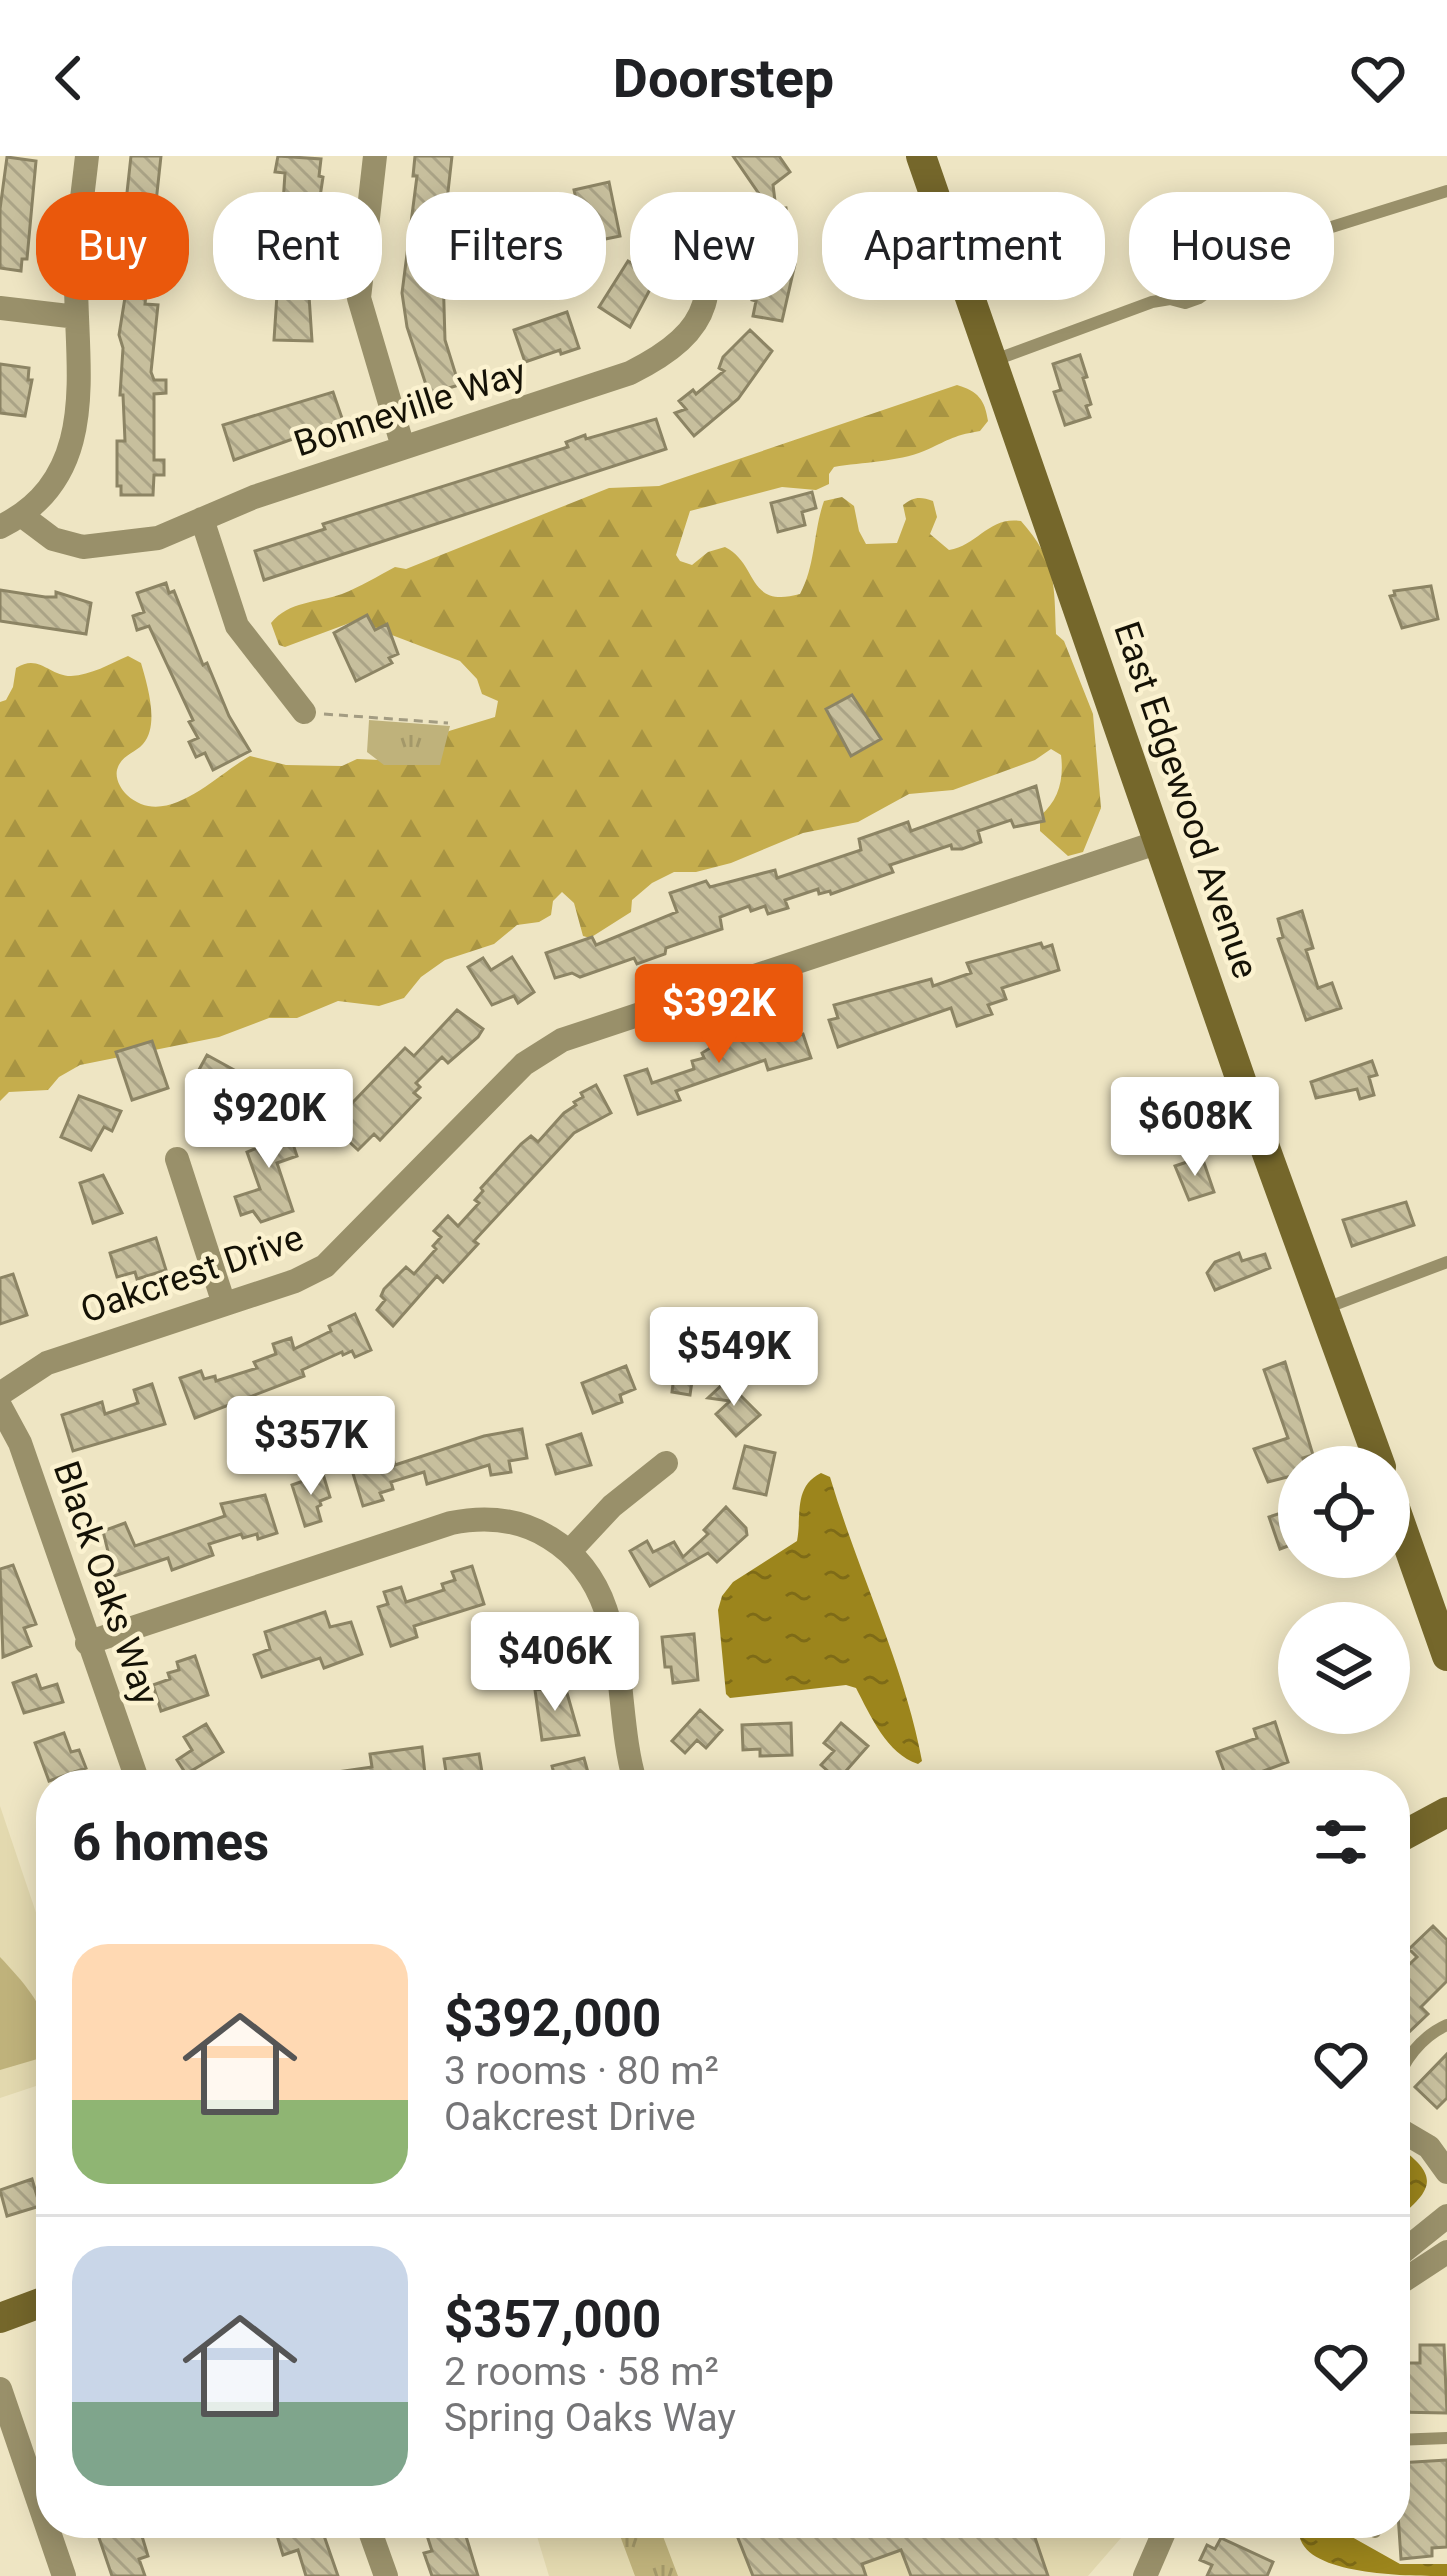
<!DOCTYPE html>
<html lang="en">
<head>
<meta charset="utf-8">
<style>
  :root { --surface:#fff; --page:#f6f6f6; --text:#202124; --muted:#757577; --line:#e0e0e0; --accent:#ea580c }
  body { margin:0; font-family:Roboto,sans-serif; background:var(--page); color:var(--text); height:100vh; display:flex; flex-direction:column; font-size:45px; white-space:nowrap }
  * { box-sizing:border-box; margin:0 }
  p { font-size:39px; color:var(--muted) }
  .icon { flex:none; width:66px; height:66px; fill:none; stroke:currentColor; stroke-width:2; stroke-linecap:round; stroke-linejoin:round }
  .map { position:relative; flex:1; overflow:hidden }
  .drawer { position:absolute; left:36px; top:1614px; width:1374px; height:768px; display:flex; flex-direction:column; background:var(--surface); border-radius:48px; box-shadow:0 6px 30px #0003 }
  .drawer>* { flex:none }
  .banner { position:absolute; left:36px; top:36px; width:1377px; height:108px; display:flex; gap:24px }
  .fabs { position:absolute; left:1278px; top:1290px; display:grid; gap:24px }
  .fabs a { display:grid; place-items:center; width:132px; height:132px; border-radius:50%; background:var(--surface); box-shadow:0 6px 30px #0003; font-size:60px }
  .price { position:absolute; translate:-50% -102px; padding:0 27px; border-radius:12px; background:#fff; color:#222; font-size:39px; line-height:78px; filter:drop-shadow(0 3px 6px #0008) }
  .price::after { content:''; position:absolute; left:50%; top:72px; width:36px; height:27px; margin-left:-18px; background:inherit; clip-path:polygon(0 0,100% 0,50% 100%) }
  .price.selected { background:var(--accent); color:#fff }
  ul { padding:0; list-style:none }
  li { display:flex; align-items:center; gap:36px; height:300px; padding:0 36px }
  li+li { border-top:3px solid var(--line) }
  li span { display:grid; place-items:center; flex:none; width:336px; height:240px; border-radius:36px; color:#555 }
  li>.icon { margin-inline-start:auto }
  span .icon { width:144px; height:144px; fill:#fffc; stroke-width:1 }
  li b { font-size:51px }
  h2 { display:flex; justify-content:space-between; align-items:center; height:144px; padding:0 36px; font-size:51px }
  .pill { padding:0 42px; border-radius:48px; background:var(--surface); box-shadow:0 6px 30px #0003; font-size:42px; line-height:108px }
  .pill.selected { background:var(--accent); color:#fff }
  header { display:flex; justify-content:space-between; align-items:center; height:156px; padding:0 36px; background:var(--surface); font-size:54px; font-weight:700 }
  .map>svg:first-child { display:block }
</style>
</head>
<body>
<header><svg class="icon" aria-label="back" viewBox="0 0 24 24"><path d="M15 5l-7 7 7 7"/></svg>Doorstep<svg class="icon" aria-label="heart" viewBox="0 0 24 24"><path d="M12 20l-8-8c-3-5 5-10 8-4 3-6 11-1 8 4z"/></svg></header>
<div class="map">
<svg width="1447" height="2420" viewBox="0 0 1447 2420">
  <defs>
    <pattern id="forest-firs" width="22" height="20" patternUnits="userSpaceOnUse" patternTransform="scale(3)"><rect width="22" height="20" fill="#c5ad4d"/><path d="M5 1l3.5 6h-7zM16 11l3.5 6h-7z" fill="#a89442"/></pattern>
    <pattern id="park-tufts" width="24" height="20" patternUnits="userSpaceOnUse" patternTransform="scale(3)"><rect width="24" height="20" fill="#bfb27b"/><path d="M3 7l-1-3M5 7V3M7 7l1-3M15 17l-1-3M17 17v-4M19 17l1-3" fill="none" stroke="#a39869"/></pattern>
    <pattern id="water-ripples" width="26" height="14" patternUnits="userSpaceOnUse" patternTransform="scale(3)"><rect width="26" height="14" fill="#9c851c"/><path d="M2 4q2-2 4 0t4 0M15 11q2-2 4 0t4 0" fill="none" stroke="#7e6b17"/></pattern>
    <pattern id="building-back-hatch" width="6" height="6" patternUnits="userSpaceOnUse" patternTransform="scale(3)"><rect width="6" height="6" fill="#c7bf9d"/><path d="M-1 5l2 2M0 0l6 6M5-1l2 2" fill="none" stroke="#aaa386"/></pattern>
  </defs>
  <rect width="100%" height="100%" fill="#eee5c3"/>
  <path fill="#e3d9af" d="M0 1650 51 1801V1925L0 1942Z
    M533 2367H1134L1088 2420H549Z"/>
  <path fill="#bfb27b" d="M0 1801C28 1831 51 1856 51 1899L0 1914Z"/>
  <path fill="url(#forest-firs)" d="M957 229C978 235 985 244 988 265L980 275C950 280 948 285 924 295 897 306 863 306 834 311L829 318V328L816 334 782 331 690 355 676 399 680 405 692 409 708 396 725 391C759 408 746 453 800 438 816 408 813 376 824 345L842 341 854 350 859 375 866 388 897 387 906 363 903 349C913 341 920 340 933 345L937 361 930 378 949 394C978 389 989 360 1021 365 1057 406 1054 428 1056 478L1064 485 1093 558 1101 652 1083 696 1068 700 1040 675V660C1059 644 1064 623 1061 599L1051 593 1035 604 953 634 909 638 858 666 803 677 731 707 696 716H674L652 727 632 744 631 756 590 782 583 780 574 747 562 736 553 745 551 759 539 766 517 769 494 788 445 804 421 821 404 842 379 850 338 845 297 862H269L219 881 80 909 59 921 48 934 9 936 0 945V546L6 544 13 531 16 512C39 497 49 520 71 520 91 519 110 508 128 500L141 507C147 528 160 569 143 588 134 598 121 599 117 614 115 623 121 633 127 639 166 675 217 618 250 600L286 609 342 610 357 603 404 605 449 575 495 561 498 545 482 538 477 523 460 505 355 465 285 491 279 489 271 467C289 445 316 447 342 438 360 431 378 420 395 411L406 413 609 332 659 330Z"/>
  <path fill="url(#park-tufts)" d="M369 564 450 570 440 609H384L367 596Z
    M644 2367H658L678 2420H635L619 2377Z"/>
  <path fill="url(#water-ripples)" d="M821 1317 830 1321C858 1416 904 1508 922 1605L918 1608C887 1598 870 1559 856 1532L846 1529 730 1542 726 1538 718 1454 722 1440 733 1426 797 1385C802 1359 793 1331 821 1317Z
    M1395 1988C1441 2020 1434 2033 1395 2065Z
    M1327 2367 1400 2408H1447V2420C1408 2420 1299 2420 1299 2375L1307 2368Z"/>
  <path fill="url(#building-back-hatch)" stroke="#8c8464" stroke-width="3" d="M131 0H161L145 148 158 149 151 216 154 224H166V237L154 238V304H164V319H154L153 339H121V330H117V285H125L123 239H120L123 192 119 179 127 129 117 128Z
    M278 0 321 3 319 20 323 21 320 41H316L307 109 312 185 274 184 285 17 275 16Z
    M415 0H452L439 116H443L445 184 459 229 429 238 407 171 402 137 417 20H413Z
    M733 0H779L790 16 773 29 776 53 786 52 795 108 782 165 753 160 756 145 752 144 760 107 755 53 768 51Z
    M7 1 36 5 27 103H22L21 115 0 112V53Z
    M609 26 620 80 586 87 574 34Z
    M628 105 656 122 630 171 599 151Z
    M567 156 579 192 561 198 560 194 525 206 514 174Z
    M750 174 772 195 738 243 694 280 675 257 686 253 679 245 693 234 696 238 724 215 719 212 723 201Z
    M1080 199 1087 221 1083 222 1091 248 1086 250 1090 261 1065 269 1054 236 1061 234 1053 208Z
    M0 208 29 212 28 224H32L25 260 0 257Z
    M333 236 343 265 234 304 223 269Z
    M656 263 666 293 264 424 255 395 325 373 323 368 568 291 566 286 585 279 586 283Z
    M812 336 816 352 802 356 805 369 778 376 771 347Z
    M166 427 169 437 174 435 203 509 207 507 229 560 250 595 213 614 205 597 196 601 189 586 198 582 189 566 193 564 149 470 137 474 133 460 144 456 137 437Z
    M1431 430 1438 463 1402 472 1390 440 1395 439 1394 435Z
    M0 434 45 441H56V436L91 447 86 478 0 465Z
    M367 459 375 474 387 468 398 498 389 502 392 507 356 525 334 477Z
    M852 539 881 583 851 600 826 553Z
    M1036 630 1044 665 1014 671 1011 664 978 675 981 686 962 693H952L951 689 890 709 893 716 831 738 830 735 819 738 818 733 785 744 788 752 768 758 765 750 751 755 749 750 720 761 722 773 666 792 665 798 637 808 634 802 580 821 572 817 555 822 546 797 592 781 596 789 677 756 670 737 706 725 710 731 775 714 777 722 861 694 859 683 908 666 911 675Z
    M1302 755 1313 792 1306 794 1318 832 1332 827 1341 852 1306 864 1278 783 1283 781 1278 763Z
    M1041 787 1043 792 1052 789 1059 814 1002 832 1006 843 988 849 992 858 957 870 951 852 838 891 829 864 838 862 834 849 931 823 933 830 971 817 967 807Z
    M512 801 534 836 518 847 514 840 492 849 468 811 483 802 491 814Z
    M457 854 483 873 478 881 448 907 442 901 416 927 420 931 414 937 420 942 380 984 374 978 358 994 331 969 405 892 414 900Z
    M779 869 784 884 803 878 811 902 768 914 765 904 676 935 680 944 638 958 625 920 647 913 652 927 694 913 692 905 704 902 702 897 710 892Z
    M152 885 168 932 132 944 116 896Z
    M207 899 247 921 230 952 210 944 213 939 194 923Z
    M1372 905 1377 919 1369 921 1374 939 1360 943 1357 933 1316 942 1311 926Z
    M596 929 611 957 574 977 474 1085 478 1088 443 1126 437 1120 393 1170 377 1154 385 1144 381 1140 384 1133 406 1111 414 1118 436 1093 433 1090 441 1081 434 1075 448 1060 458 1070 479 1047 475 1044 483 1035 481 1032 521 988 531 980 538 986 564 957 576 949 574 946 583 941 581 937Z
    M79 940 121 955 112 975 104 971 91 994 61 981Z
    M283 959 297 1000 277 1007 293 1055 261 1066 253 1055 241 1059 235 1041 260 1033 247 996 257 992 250 970Z
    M1202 1001 1214 1036 1189 1044 1175 1010Z
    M103 1019 122 1057 93 1067 80 1027Z
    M1406 1046 1414 1069 1352 1090 1343 1064Z
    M156 1082 166 1114 137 1123 135 1116 117 1121 110 1097Z
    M1239 1097 1242 1105 1265 1098 1270 1112 1215 1134 1207 1117 1215 1106Z
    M13 1118 27 1159 0 1168V1122Z
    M355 1158 371 1194 355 1201 352 1195 343 1199 342 1196 302 1214 304 1220 195 1262 180 1222 201 1215 204 1223 215 1220 216 1225 257 1212 254 1206 276 1198 273 1188 291 1182 294 1193 331 1175 329 1170Z
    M662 1193 696 1198 690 1239 672 1236 674 1220 659 1218Z
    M1285 1206 1313 1299 1303 1302 1306 1311H1299V1318L1268 1326 1254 1293 1288 1282 1264 1214Z
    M626 1210 635 1233 620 1239 622 1246 593 1257 582 1227Z
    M726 1225 760 1259 736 1280 716 1258 730 1245 708 1242Z
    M152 1228 165 1268 73 1295 62 1259 102 1246 105 1258 138 1247 134 1234Z
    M522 1273 527 1302 509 1305 511 1316 491 1319 489 1309 427 1328 424 1316 391 1326 393 1333 380 1337 383 1344 363 1350 351 1311 377 1303 375 1298 390 1293 395 1309 484 1280Z
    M581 1278 591 1309 556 1318 547 1289Z
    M745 1290 775 1297 766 1339 734 1332Z
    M323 1318 330 1341 320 1345 321 1349 317 1351 321 1365 305 1370 292 1329Z
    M265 1339 277 1377 258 1383 257 1378 243 1382 241 1378 209 1388 213 1399 172 1414 168 1402 114 1420 103 1375 125 1367 135 1390 225 1360 221 1348Z
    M726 1351 746 1372 747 1379 717 1406 708 1397 650 1430 630 1395 647 1385 653 1396 674 1386 683 1401 708 1378 704 1374Z
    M1299 1351V1386L1280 1393 1269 1361Z
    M13 1409 36 1468 24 1472 31 1490 3 1501 0 1413Z
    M472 1410 484 1448 414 1470 417 1481 391 1490 378 1451 388 1448 384 1436 401 1431 406 1446 444 1434 442 1428 455 1424 452 1416Z
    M325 1456 330 1471 351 1466 362 1498 324 1512 320 1502 262 1521 254 1499 270 1493 265 1476Z
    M563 1459 569 1500 537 1503 533 1462Z
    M694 1478 698 1524 673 1527 671 1511H665L662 1481Z
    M195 1500 208 1539 161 1555 153 1529 170 1523 168 1517 179 1514 177 1506Z
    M36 1519 41 1533 57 1528 63 1546 24 1557 13 1527Z
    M565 1530 579 1579 542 1584 535 1534Z
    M700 1554 722 1574 706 1592 697 1584 685 1597 672 1585Z
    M1275 1566 1288 1606 1247 1621 1249 1626 1229 1629 1217 1596 1257 1582 1254 1573Z
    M791 1567 792 1599 760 1600V1593L743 1594 742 1569Z
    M841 1567 868 1590 838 1624 821 1609 834 1595 824 1587Z
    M206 1568 223 1596 186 1618 177 1604 192 1594 184 1581Z
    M64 1577 71 1596 79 1594 86 1612 49 1625 35 1587Z
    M422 1591 425 1618 407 1620 408 1627 310 1629 309 1620 372 1611 370 1598Z
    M479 1598 483 1622 466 1625 467 1629H448L444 1603Z
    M584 1602 589 1620 584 1621 586 1629H557L552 1610Z
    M1433 1770 1447 1784V1825L1421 1851 1428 1858 1407 1878 1395 1865V1822L1417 1801 1409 1793Z
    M1447 1898V1942L1437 1952 1415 1931Z
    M32 2023 40 2050 7 2060 0 2034Z
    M1420 2189H1444L1447 2257 1395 2256V2207H1420Z
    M1447 2304V2391L1432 2392V2400L1401 2403 1395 2313 1398 2307Z
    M94 2367H138L148 2400 139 2403 145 2420H112Z
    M293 2367H309L310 2371 317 2369 318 2375 322 2374 338 2420H306L298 2394 283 2399 275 2373Z
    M423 2367H462L478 2420H432L424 2397 432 2395Z
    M732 2367H1030L1048 2420H911L901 2394 862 2408 866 2420H753Z
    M1221 2382 1273 2406 1267 2420H1207L1212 2409 1200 2404 1207 2389 1215 2393Z"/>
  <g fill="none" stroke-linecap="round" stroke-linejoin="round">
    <path stroke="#a39c82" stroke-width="3" stroke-dasharray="9 6" stroke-linecap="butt" d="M324 558 448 567"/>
    <path stroke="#99906a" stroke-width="12" d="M995 204 1152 146 1170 143 1185 147 1199 142 1265 96 1290 84 1447 35
      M1326 1152 1447 1106
      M1395 1931C1402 1905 1422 1880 1447 1869
      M1395 2284 1447 2282
      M1375 2367V2376"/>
    <path stroke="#99906a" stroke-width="24" d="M375 0 359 142 403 291
      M0 152 77 161
      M21 359 53 383 83 391 158 382 254 341 630 217C716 174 722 133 687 49
      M202 363 237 470 304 556
      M0 371C105 319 74 208 76 112 77 75 83 37 87 0
      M177 1003 224 1148
      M0 1238 47 1207 295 1125 325 1110 524 908 562 884 1159 686
      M0 1250 20 1287 139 1629
      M569 1396 612 1350 666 1307
      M87 1487 451 1367C485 1360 520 1363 550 1382 636 1435 610 1546 636 1629
      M1395 1971 1429 1991 1447 2016
      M1395 2102 1447 2060
      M1395 2130 1447 2096
      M0 2233 64 2420
      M367 2367 386 2420
      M1145 2420 1168 2367"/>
    <path stroke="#75672b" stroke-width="30" d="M921 0 1252 956 1381 1311
      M1389 1335 1447 1500
      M1395 1684 1447 1656
      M0 2162 51 2143"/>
  </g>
  <g text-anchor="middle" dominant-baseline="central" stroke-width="9" stroke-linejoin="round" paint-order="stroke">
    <g font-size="36" fill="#151206" stroke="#fbf2d0">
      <text transform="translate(410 252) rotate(-18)">Bonneville Way</text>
      <text transform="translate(1186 644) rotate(71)">East Edgewood Avenue</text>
      <text transform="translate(192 1118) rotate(-19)">Oakcrest Drive</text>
      <text transform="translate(106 1427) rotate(71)">Black Oaks Way</text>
    </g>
  </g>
</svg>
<div class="fabs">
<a><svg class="icon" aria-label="locate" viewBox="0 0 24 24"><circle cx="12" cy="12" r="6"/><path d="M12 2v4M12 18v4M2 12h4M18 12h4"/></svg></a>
<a><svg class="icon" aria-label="layers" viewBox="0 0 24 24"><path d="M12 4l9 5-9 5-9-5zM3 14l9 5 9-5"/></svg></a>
</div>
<b class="price selected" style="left:719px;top:910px">$392K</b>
<b class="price" style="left:269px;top:1015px">$920K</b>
<b class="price" style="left:1195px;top:1023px">$608K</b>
<b class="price" style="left:734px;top:1253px">$549K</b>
<b class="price" style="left:311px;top:1342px">$357K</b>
<b class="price" style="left:555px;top:1558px">$406K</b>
<div class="banner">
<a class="pill selected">Buy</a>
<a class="pill">Rent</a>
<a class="pill">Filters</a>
<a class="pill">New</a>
<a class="pill">Apartment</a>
<a class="pill">House</a>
</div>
<section class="drawer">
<h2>6 homes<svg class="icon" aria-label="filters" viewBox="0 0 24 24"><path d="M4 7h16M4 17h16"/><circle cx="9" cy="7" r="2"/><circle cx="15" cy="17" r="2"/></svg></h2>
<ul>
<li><span style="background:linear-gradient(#ffd9b3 65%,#8fb573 0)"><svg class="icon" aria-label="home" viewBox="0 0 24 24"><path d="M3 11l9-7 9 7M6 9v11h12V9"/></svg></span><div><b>$392,000</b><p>3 rooms · 80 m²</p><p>Oakcrest Drive</p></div><svg class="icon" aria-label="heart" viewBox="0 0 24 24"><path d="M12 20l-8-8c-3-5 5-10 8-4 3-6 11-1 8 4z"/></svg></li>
<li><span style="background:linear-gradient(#c9d6e8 65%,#7fa58c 0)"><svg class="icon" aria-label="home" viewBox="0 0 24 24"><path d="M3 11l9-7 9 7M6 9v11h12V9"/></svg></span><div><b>$357,000</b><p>2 rooms · 58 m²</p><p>Spring Oaks Way</p></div><svg class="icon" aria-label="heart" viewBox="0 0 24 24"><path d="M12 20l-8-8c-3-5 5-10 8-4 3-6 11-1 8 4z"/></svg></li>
</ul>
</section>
</div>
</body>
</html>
